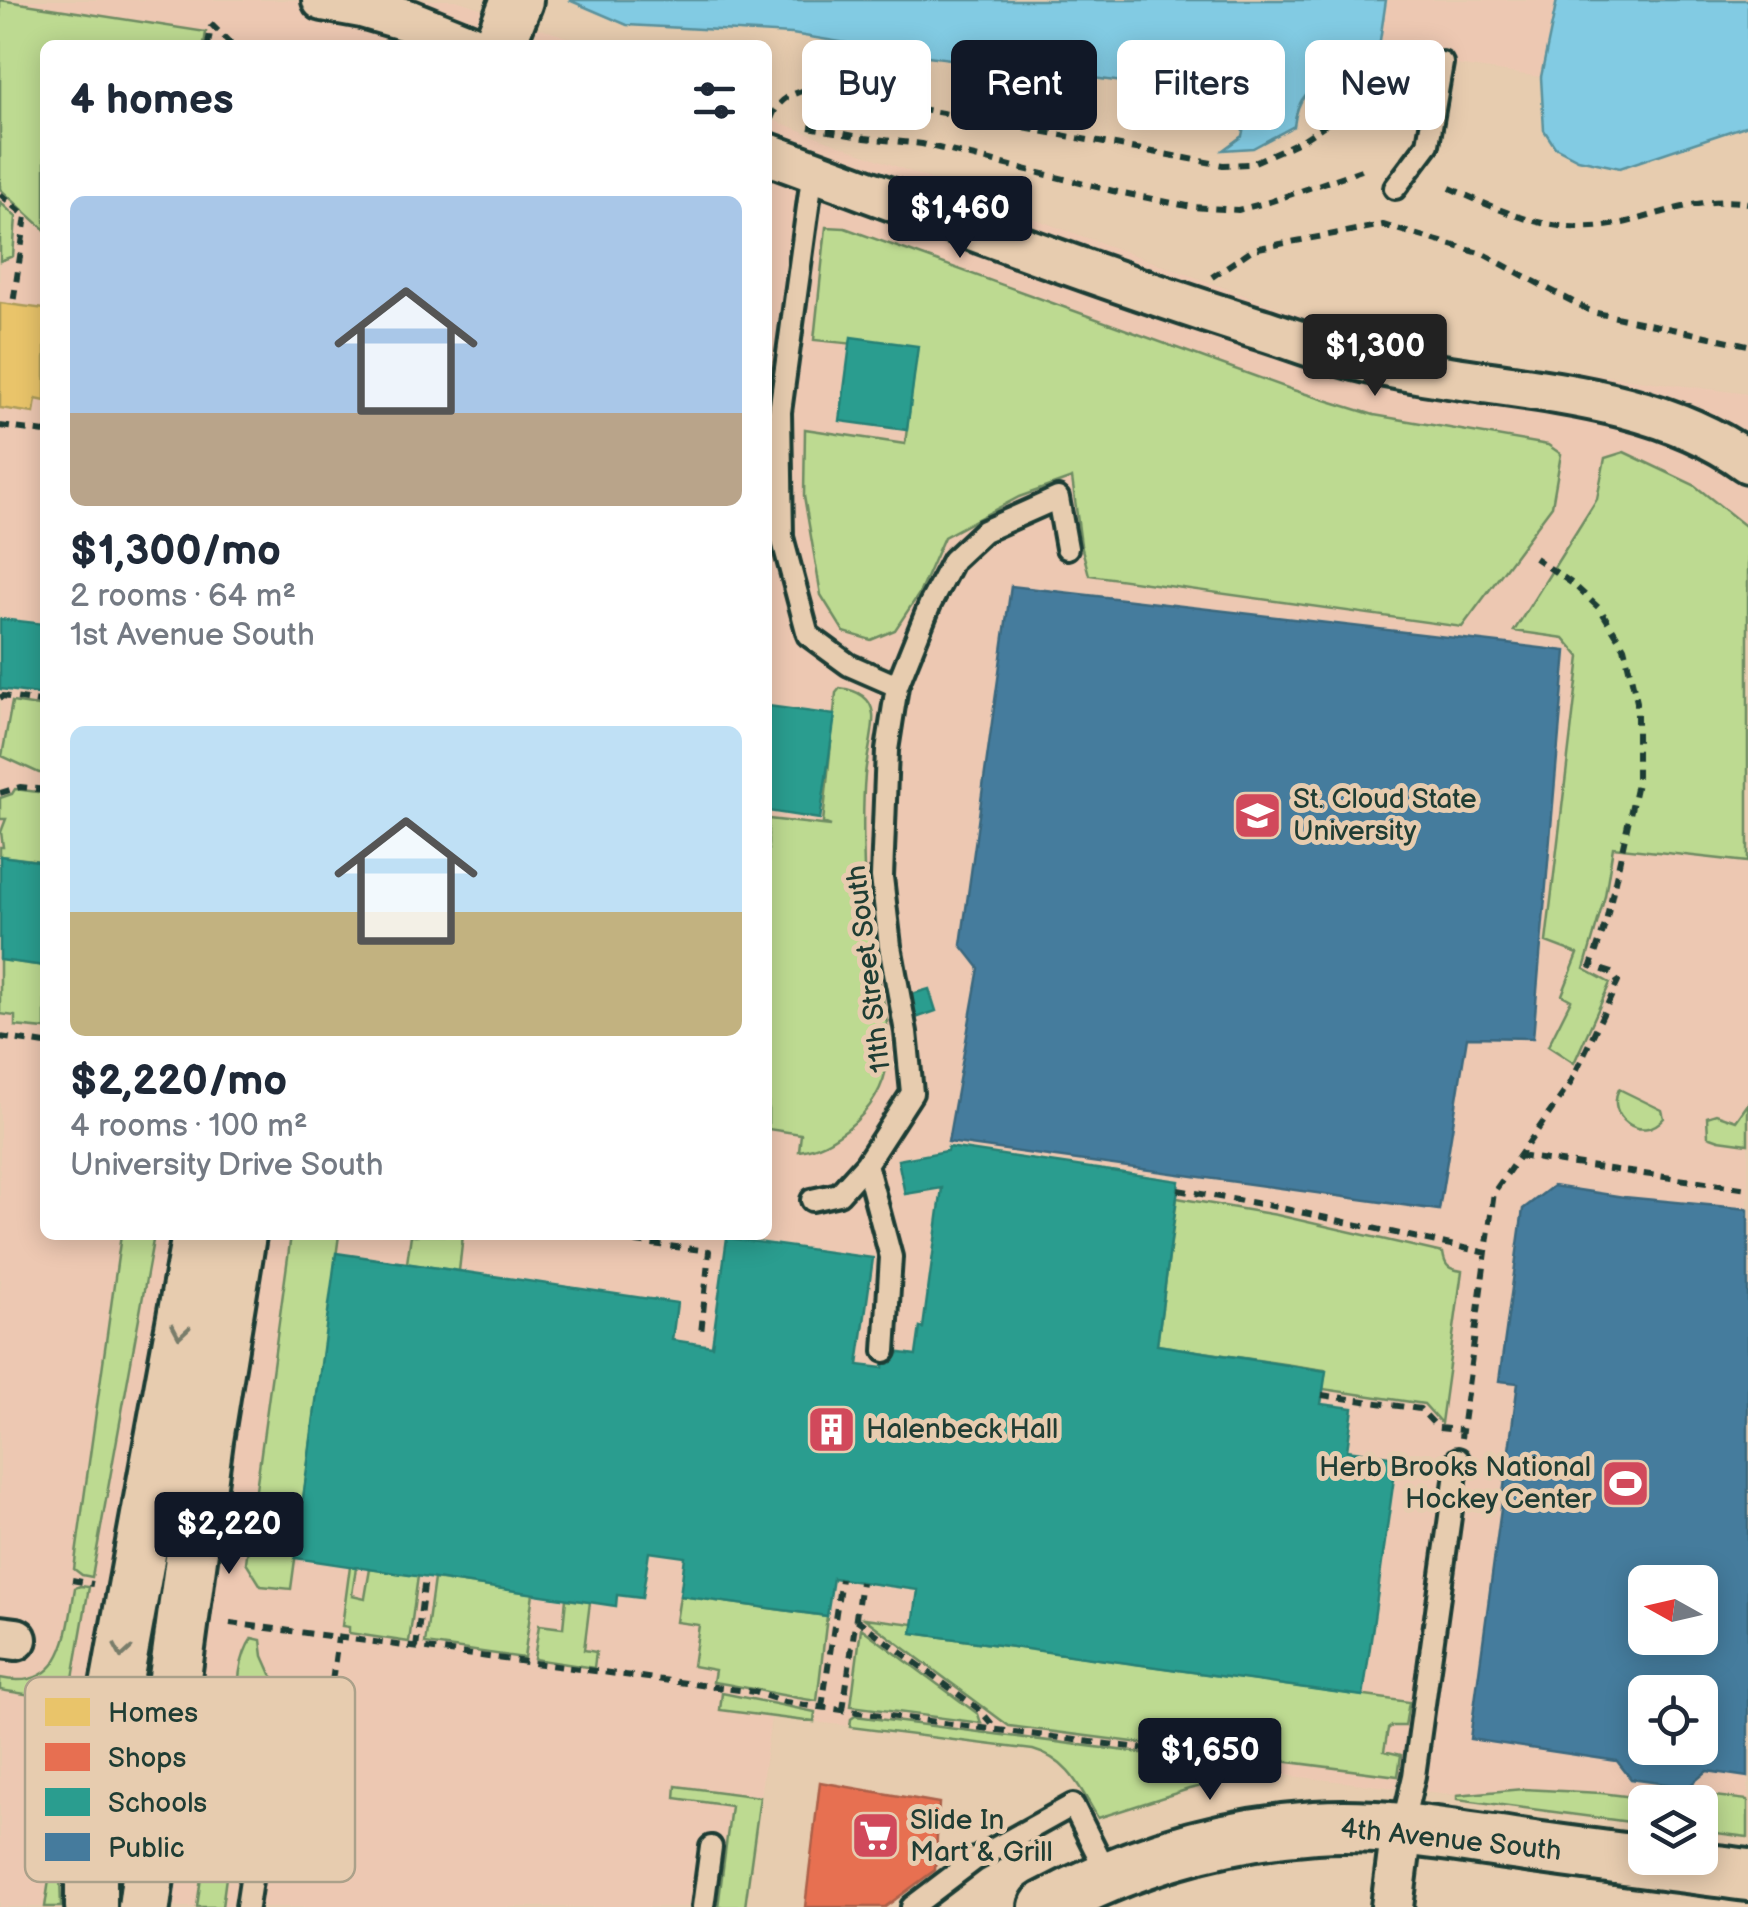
<!DOCTYPE html>
<html lang="en">
<head>
<meta charset="utf-8">
<style>
  :root { --surface:#fff; --page:#f6f6f7; --text:#1f2937; --muted:#747a83; --accent:#111827 }
  body { margin:0; font-family:"Balsamiq Sans",sans-serif; background:var(--page); color:var(--text); height:100vh; display:flex; flex-direction:column; font-size:38px; white-space:nowrap }
  * { box-sizing:border-box; margin:0 }
  p { font-size:32px; color:var(--muted) }
  .icon { flex:none; width:55px; height:55px; fill:none; stroke:currentColor; stroke-width:2; stroke-linecap:round; stroke-linejoin:round }
  .map { position:relative; flex:1; overflow:hidden }
  .details { position:absolute; left:40px; top:40px; width:732px; height:1200px; display:flex; flex-direction:column; background:var(--surface); border-radius:15px; box-shadow:0 5px 25px #0003 }
  .details>* { flex:none }
  .top-card { position:absolute; left:802px; top:40px; width:795px; height:90px; display:flex; gap:20px }
  .needle { width:65px; rotate:278deg }
  .controls { position:absolute; left:1628px; top:1565px; display:grid; gap:20px }
  .controls a { display:grid; place-items:center; width:90px; height:90px; border-radius:15px; background:var(--surface); box-shadow:0 5px 25px #0003; font-size:50px }
  .price { position:absolute; translate:-50% -85px; padding:0 22px; border-radius:10px; background:var(--accent); color:#fff; font-size:32px; line-height:65px; filter:drop-shadow(0 2px 5px #0008) }
  .price::after { content:''; position:absolute; left:50%; top:60px; width:30px; height:22px; margin-left:-15px; background:inherit; clip-path:polygon(0 0,100% 0,50% 100%) }
  .price.on { background:#222; color:#fff }
  ul { padding:0; list-style:none }
  li { display:grid; align-content:center; gap:20px; height:530px; padding:0 30px }
  li span { display:grid; place-items:center; height:310px; border-radius:15px; color:#555 }
  li>.icon { margin-inline-start:auto }
  span .icon { width:180px; height:180px; fill:#fffc; stroke-width:1 }
  li b { font-size:42px }
  h2 { display:flex; justify-content:space-between; align-items:center; height:120px; padding:0 30px; font-size:42px }
  .pill { padding:0 35px; border-radius:15px; background:var(--surface); box-shadow:0 5px 25px #0003; font-size:35px; line-height:90px }
  .pill.on { background:var(--accent); color:#fff }
  .map>svg:first-child { display:block }
</style>
</head>
<body>
<div class="map">
<svg width="1748" height="1907" viewBox="0 0 1748 1907">
  <rect width="100%" height="100%" fill="#e7ccaf"/>
  <filter id="ink" filterUnits="userSpaceOnUse"><feTurbulence type="fractalNoise" baseFrequency=".01" numOctaves="2"/><feDisplacementMap in="SourceGraphic" scale="20" xChannelSelector="R" yChannelSelector="G"/><feConvolveMatrix kernelMatrix="1 2 1 2 8 2 1 2 1" color-interpolation-filters="sRGB"/></filter>
  <g filter="url(#ink)">
    <path fill="#edc8b2" fill-rule="evenodd" d="M0 0H456L590 45H45V1235H768V118L1054 226 1351 334 1381 342 1559 370 1748 394V1833L1700 1802 1494 1799 771 1717 745 1907H0ZM1645 1582H1700V1638H1645ZM1645 1692H1700V1748H1645Z
      M1386 0H1556L1541 77 1378 54Z"/>
    <path fill="#bdda91" stroke="#6e8c62" stroke-width="2.5" d="M0 0 206 32 204 45H45V230L0 189Z
      M0 202 16 217 13 256 0 261Z
      M826 227 845 228 1293 390 1374 415 1548 445 1561 454 1552 506 1462 627 1089 575 1081 545 1072 478 1019 497 944 537 919 594 895 630 871 640 844 632 821 595 804 496 805 429 905 444 917 350 814 340Z
      M1624 452 1694 485 1748 528V862L1613 847 1605 896 1584 969 1610 983 1574 1063 1548 1046 1571 1000 1562 995 1578 954 1546 942 1580 657 1564 638 1514 631 1597 499 1605 458Z
      M840 688C856 690 871 697 873 714 875 729 866 759 865 775 862 806 863 837 864 868 866 898 869 929 875 959 887 1024 908 1080 847 1129 831 1141 819 1148 799 1151L801 1134 768 1129V819L831 826 823 823 836 693Z
      M12 702 45 707V773H39L2 756Z
      M15 789 45 793V847L41 861 0 856V847H3L1 832 6 819H0V798L12 794Z
      M0 960 45 966V1029L15 1026V1016L0 1014Z
      M1619 1089 1662 1110 1664 1118C1641 1145 1605 1115 1619 1089Z
      M1748 1104V1144L1719 1140 1708 1136 1707 1117 1716 1114 1736 1121Z
      M1177 1198 1277 1215 1443 1253C1445 1267 1449 1269 1462 1271L1441 1423 1424 1404 1323 1389 1325 1370 1157 1345Z
      M121 1235H154L92 1577 82 1575 74 1569Z
      M291 1235H339L291 1589 261 1586 246 1562Z
      M411 1235H463L459 1271 388 1261 407 1263Z
      M350 1566 356 1567 352 1595 365 1598 370 1569 418 1576 409 1642 349 1633V1627L342 1626Z
      M434 1579 533 1593 524 1658 425 1644Z
      M80 1586 89 1587 69 1701 0 1690V1678C64 1692 67 1635 75 1588Z
      M680 1596 827 1616 817 1701C781 1696 749 1687 713 1682L715 1670 693 1666 699 1625 676 1622Z
      M566 1599 590 1602 584 1650 596 1652 594 1668 534 1659 539 1625 563 1628Z
      M864 1618 914 1624 913 1633 1409 1702 1405 1726H1392L1388 1729 1384 1751 1401 1755 1398 1776 1009 1726Z
      M861 1628 978 1714 981 1723 851 1706Z
      M252 1638 261 1640 263 1656 271 1674 295 1700V1709L291 1713 265 1717 241 1709C235 1688 240 1655 252 1638Z
      M722 1693 815 1712 814 1722 720 1710Z
      M855 1716 1281 1771 1252 1774 1189 1789 1098 1818C1080 1788 1069 1760 1033 1750L850 1727 851 1719Z
      M221 1728 304 1739 313 1758 243 1752 222 1907H197Z
      M676 1786 760 1797 745 1907H718L731 1806 675 1798Z
      M1523 1789 1601 1793 1674 1802H1645V1824L1457 1799V1795Z
      M1706 1795 1748 1800V1837L1700 1831V1802H1697Z
      M59 1813 66 1814 60 1873 61 1907H45Z"/>
    <path fill="#82cbe3" stroke="#5a929d" stroke-width="2.5" d="M569 0H1386L1378 54 1358 74 1343 73 1338 80C1309 83 1297 99 1294 126L1253 148 1223 150 1242 136 1246 116 1220 95 913 54 792 34 627 25Z
      M1557 0H1748V125L1620 168 1578 159 1555 147 1544 130 1541 77Z"/>
    <path fill="#e9c46a" stroke="#ac9c5a" stroke-width="2.5" d="M0 303 45 309V401L36 399 34 413 0 408Z"/>
    <path fill="#e76f51" stroke="#ab6048" stroke-width="2.5" d="M820 1782 939 1803 935 1870 885 1907H805Z"/>
    <path fill="#2a9d8f" stroke="#278074" stroke-width="2.5" d="M851 337 918 346 907 430 840 421Z
      M0 619 45 624V695L0 689Z
      M768 706 835 715 820 819 768 811Z
      M0 856 45 862V966L0 960Z
      M929 989 936 1011 916 1018 908 995Z
      M948 1147 1179 1181 1157 1345 1326 1371 1321 1404 1353 1408 1347 1450 1397 1457 1363 1696 912 1633 918 1590 833 1578 827 1616 680 1596 685 1557 649 1552 642 1598 617 1595 616 1606 295 1558 336 1253 677 1303 672 1340 712 1346 727 1238 873 1258 858 1365 883 1368 885 1351 916 1355 920 1327 923 1328 942 1188 905 1194 898 1160 947 1151Z"/>
    <path fill="#457b9d" stroke="#3a687e" stroke-width="2.5" fill-rule="evenodd" d="M1011 586 1566 651 1533 1038 1467 1037 1439 1210 948 1142 979 968 961 945Z
      M1553 1186 1624 1197 1748 1209V1777L1707 1771 1688 1787 1631 1779 1617 1761 1470 1739 1518 1383 1499 1381 1523 1209ZM1645 1582H1700V1638H1645ZM1645 1692H1700V1748H1645Z"/>
    <g fill="none" stroke-linecap="round" stroke-linejoin="round">
      <defs>
        <path id="service" d="M813 170 780 412 782 537 808 635 849 665 897 686
          M1395 188 1428 144 1442 63
          M866 1164 891 1257 885 1351
          M812 1200 839 1194 866 1164 912 1093 906 1032 890 946 882 877 887 750 897 686 930 604 953 560 984 531 1058 498 1067 548
          M1402 1827 1414 1776 1458 1459
          M247 1907 265 1788
          M703 1907 711 1847
          M912 1907 974 1860 1073 1805 1108 1875"/>
        <path id="minor" d="M323 0 362 7 410 21 470 45
          M768 154C929 213 1090 275 1254 327 1288 337 1321 351 1355 359 1482 392 1640 383 1748 462
          M0 1637 16 1639
          M1392 1907 1402 1829"/>
        <path id="tertiary" d="M499 45 517 0
          M91 1907V1874L96 1796 198 1235
          M144 1907 207 1440 240 1235
          M1045 1907C1128 1862 1220 1834 1315 1827 1383 1822 1453 1836 1520 1845 1596 1856 1672 1865 1748 1875"/>
      </defs>
      <use href="#service" stroke="#1f3d34" stroke-width="28"/>
      <use href="#minor" stroke="#1f3d34" stroke-width="48"/>
      <use href="#tertiary" stroke="#1f3d34" stroke-width="58"/>
      <path stroke="#1f3d34" stroke-width="6" stroke-dasharray="10 8" stroke-linecap="butt" d="M211 24 232 45
        M208 45 211 26
        M771 119C778 101 786 96 805 90L921 109 1223 165 1250 164 1301 141 1387 83 1392 56
        M809 127 865 138 922 144 1113 191 1192 207 1238 210 1269 202 1367 168
        M1450 188C1512 216 1558 238 1627 222 1668 212 1705 196 1748 203
        M0 194 26 216 13 304
        M1212 277 1253 249 1383 225 1483 254 1592 312 1748 345
        M0 426 45 432
        M0 698 3 696 45 703
        M0 793 20 787 45 790
        M0 1037 45 1044
        M1519 1156 1748 1189
        M1178 1190 1272 1206 1487 1253
        M581 1235 709 1251 701 1334
        M1322 1395 1420 1409 1438 1428 1461 1430
        M1461 1438 1494 1192 1570 1084 1618 982 1612 973 1591 966 1606 922 1637 783V702L1624 647 1600 609 1573 584 1535 558
        M72 1580 93 1584
        M856 1619 980 1710 996 1729
        M230 1623 754 1692 785 1702 811 1706 1279 1766
        M416 1648 425 1578
        M822 1707 841 1579
        M843 1710 861 1582
        M320 1769 338 1638"/>
      <use href="#service" stroke="#e7ccaf" stroke-width="20"/>
      <use href="#minor" stroke="#e7ccaf" stroke-width="40"/>
      <use href="#tertiary" stroke="#e7ccaf" stroke-width="50"/>
    </g>
    <defs><path id="oneway-chevron" d="M-2-3.5L2.5 0L-2 3.5" fill="none" stroke-width="1.6" stroke-linecap="round" stroke-linejoin="round" transform="scale(2.5)"/></defs>
    <g stroke="#797d6b">
      <use href="#oneway-chevron" transform="translate(180 1331) rotate(100)"/>
      <use href="#oneway-chevron" transform="translate(122 1651) rotate(100)"/>
    </g>
  </g>
  <defs>
    <symbol id="university-square" viewBox="-11 -11 22 22"><rect x="-9" y="-9" width="18" height="18" rx="4" fill="#d1495b" stroke="#e7ccaf"/><path d="M0-5L7-2L0 1L-7-2ZM-4 1L0 2.5L4 1V4Q0 6-4 4Z" fill="#fff"/></symbol>
    <symbol id="building-square" viewBox="-11 -11 22 22"><rect x="-9" y="-9" width="18" height="18" rx="4" fill="#d1495b" stroke="#e7ccaf"/><path d="M-4-6H4V6H1V3H-1V6H-4ZM-2.5-4.3h1.7v1.8h-1.7ZM.8-4.3h1.7v1.8H.8ZM-2.5-1h1.7V.8h-1.7ZM.8-1h1.7V.8H.8Z" fill="#fff"/></symbol>
    <symbol id="stadium-square" viewBox="-11 -11 22 22"><rect x="-9" y="-9" width="18" height="18" rx="4" fill="#d1495b" stroke="#e7ccaf"/><path d="M0-5a6.5 5 0 1 0 0 10a6.5 5 0 1 0 0-10ZM-3.5-1.8h7v3.6h-7Z" fill="#fff"/></symbol>
    <symbol id="supermarket-square" viewBox="-11 -11 22 22"><rect x="-9" y="-9" width="18" height="18" rx="4" fill="#d1495b" stroke="#e7ccaf"/><path d="M-6-5.5h2.5l.6 2H6L4.5 2H-2.5L-4.4-4H-6ZM-1.5 3.2a1.3 1.3 0 1 0 .1 0ZM3 3.2a1.3 1.3 0 1 0 .1 0Z" fill="#fff"/></symbol>
  </defs>
  <g fill-rule="evenodd">
    <use href="#university-square" x="1230" y="788" width="55" height="55"/>
    <use href="#building-square" x="804" y="1402" width="55" height="55"/>
    <use href="#stadium-square" x="1598" y="1456" width="55" height="55"/>
    <use href="#supermarket-square" x="848" y="1808" width="55" height="55"/>
  </g>
  <g text-anchor="middle" dominant-baseline="central" stroke-width="10" stroke-linejoin="round" paint-order="stroke">
    <g font-size="28" fill="#1f3d34" stroke="#e7ccaf" text-anchor="start">
      <text x="1293" y="799">St. Cloud State<tspan x="1293" dy="32">University</tspan></text>
      <text x="866" y="1429">Halenbeck Hall</text>
      <text x="1591" y="1467" text-anchor="end">Herb Brooks National<tspan x="1591" dy="32">Hockey Center</tspan></text>
      <text x="910" y="1820">Slide In<tspan x="910" dy="32">Mart &amp; Grill</tspan></text>
    </g>
    <g font-size="28" fill="#1f3d34" stroke="#e7ccaf">
      <text transform="translate(869 969) rotate(-97)">11th Street South</text>
      <text transform="translate(1451 1840) rotate(6)">4th Avenue South</text>
    </g>
  </g>
  <rect x="25" y="1677" width="330" height="205" rx="15" fill="#e7ccaf" stroke="#aba18a" stroke-width="2.5"/>
  <rect x="45" y="1698" width="45" height="28" fill="#e9c46a"/>
  <rect x="45" y="1743" width="45" height="28" fill="#e76f51"/>
  <rect x="45" y="1788" width="45" height="28" fill="#2a9d8f"/>
  <rect x="45" y="1833" width="45" height="28" fill="#457b9d"/>
  <g font-size="28" fill="#1f3d34">
    <text x="108" y="1722">Homes</text>
    <text x="108" y="1767">Shops</text>
    <text x="108" y="1812">Schools</text>
    <text x="108" y="1857">Public</text>
  </g>
</svg>
<div class="controls">
<a><svg class="needle" viewBox="-14 -14 28 28"><path d="M0-13l5 13h-10z" fill="#e53935"/><path d="M0 13l5-13h-10z" fill="#747a83"/></svg></a>
<a><svg class="icon" aria-label="locate" viewBox="0 0 24 24"><circle cx="12" cy="12" r="6"/><path d="M12 2v4M12 18v4M2 12h4M18 12h4"/></svg></a>
<a><svg class="icon" aria-label="layers" viewBox="0 0 24 24"><path d="M12 4l9 5-9 5-9-5zM3 14l9 5 9-5"/></svg></a>
</div>
<b class="price" style="left:960px;top:261px">$1,460</b>
<b class="price on" style="left:1375px;top:399px">$1,300</b>
<b class="price" style="left:229px;top:1577px">$2,220</b>
<b class="price" style="left:1210px;top:1803px">$1,650</b>
<div class="top-card">
<a class="pill">Buy</a>
<a class="pill on">Rent</a>
<a class="pill">Filters</a>
<a class="pill">New</a>
</div>
<section class="details">
<h2>4 homes<svg class="icon" aria-label="filters" viewBox="0 0 24 24"><path d="M4 7h16M4 17h16"/><circle cx="9" cy="7" r="2"/><circle cx="15" cy="17" r="2"/></svg></h2>
<ul>
<li><span style="background:linear-gradient(#a9c7e8 70%,#b9a48a 0)"><svg class="icon" aria-label="home" viewBox="0 0 24 24"><path d="M3 11l9-7 9 7M6 9v11h12V9"/></svg></span><div><b>$1,300/mo</b><p>2 rooms · 64 m²</p><p>1st Avenue South</p></div></li>
<li><span style="background:linear-gradient(#bfe0f5 60%,#c2b280 0)"><svg class="icon" aria-label="home" viewBox="0 0 24 24"><path d="M3 11l9-7 9 7M6 9v11h12V9"/></svg></span><div><b>$2,220/mo</b><p>4 rooms · 100 m²</p><p>University Drive South</p></div></li>
</ul>
</section>
</div>
</body>
</html>
